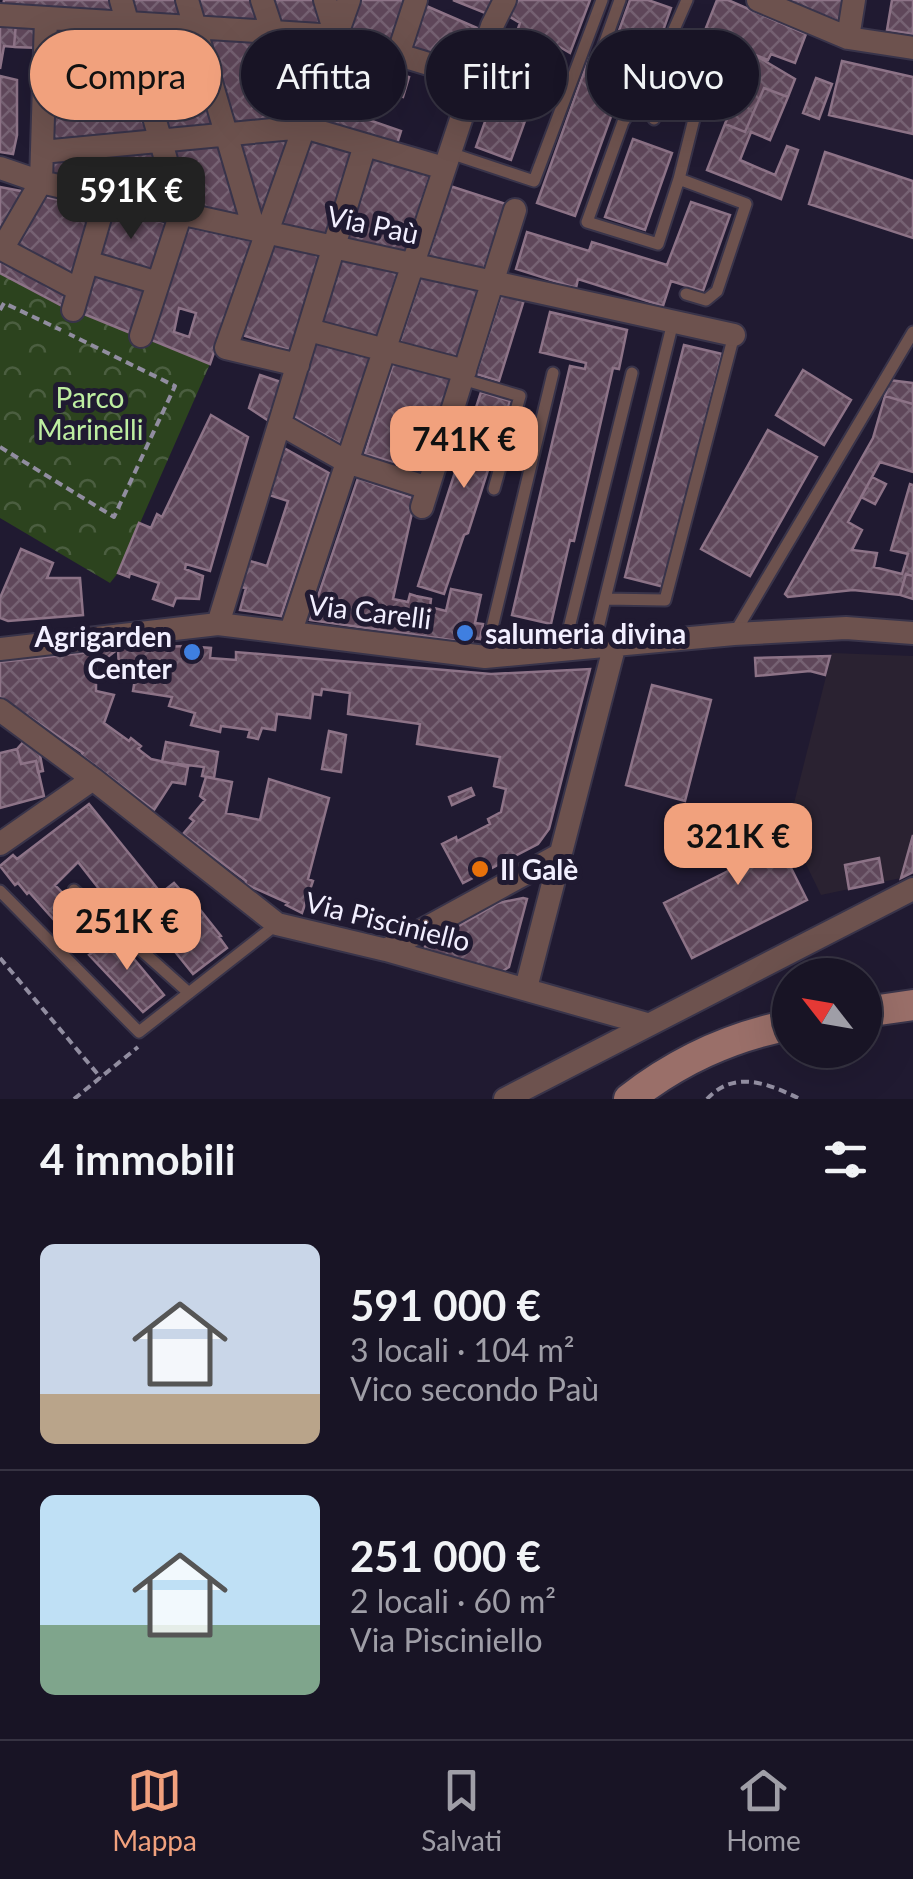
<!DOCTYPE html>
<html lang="it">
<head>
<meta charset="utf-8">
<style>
  :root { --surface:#181425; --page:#252132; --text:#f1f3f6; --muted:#9f9ea7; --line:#363342; --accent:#f1a17d }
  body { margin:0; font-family:Lato,sans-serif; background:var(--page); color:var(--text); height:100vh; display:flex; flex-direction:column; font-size:38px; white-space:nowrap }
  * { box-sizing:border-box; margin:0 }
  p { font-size:32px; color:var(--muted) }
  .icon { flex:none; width:55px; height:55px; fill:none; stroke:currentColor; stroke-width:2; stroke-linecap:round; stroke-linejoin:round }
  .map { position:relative; height:1099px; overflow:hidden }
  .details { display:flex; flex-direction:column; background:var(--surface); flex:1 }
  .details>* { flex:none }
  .banner { position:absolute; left:30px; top:30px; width:855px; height:90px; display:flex; gap:20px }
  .needle { width:65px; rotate:301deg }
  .buttons { position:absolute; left:772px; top:958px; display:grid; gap:20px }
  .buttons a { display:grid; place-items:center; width:110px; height:110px; border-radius:50%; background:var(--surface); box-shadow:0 10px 40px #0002,0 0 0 2px var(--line); font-size:50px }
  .price { position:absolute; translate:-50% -85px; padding:0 22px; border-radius:20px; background:var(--accent); color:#111; font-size:32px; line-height:65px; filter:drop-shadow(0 2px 5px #0008) }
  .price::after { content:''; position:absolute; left:50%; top:60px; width:30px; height:22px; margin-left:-15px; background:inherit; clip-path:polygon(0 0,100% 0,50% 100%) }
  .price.on { background:#222; color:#fff }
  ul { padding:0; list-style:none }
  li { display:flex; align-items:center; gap:30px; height:250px; padding:0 40px }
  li+li { border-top:2px solid var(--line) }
  li span { display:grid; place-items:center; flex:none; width:280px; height:200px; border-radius:15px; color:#555 }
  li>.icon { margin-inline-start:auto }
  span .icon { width:120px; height:120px; fill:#fffc; stroke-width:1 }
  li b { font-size:42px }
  h2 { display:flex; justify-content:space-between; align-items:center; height:120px; padding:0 40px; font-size:42px }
  .tag { padding:0 35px; border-radius:45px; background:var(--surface); box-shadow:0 10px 40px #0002,0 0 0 2px var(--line); font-size:35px; line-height:90px }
  .tag.on { background:var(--accent); color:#111 }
  .tab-bar { display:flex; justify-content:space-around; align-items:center; height:140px; border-top:2px solid var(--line); background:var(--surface); font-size:28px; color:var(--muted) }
  .tab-bar a { display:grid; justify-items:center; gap:5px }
  .tab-bar .on { color:var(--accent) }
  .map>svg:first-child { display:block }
</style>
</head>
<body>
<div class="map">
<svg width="913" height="1099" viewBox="0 0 913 1099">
  <defs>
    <pattern id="forest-crowns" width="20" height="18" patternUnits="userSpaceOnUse" patternTransform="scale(2.5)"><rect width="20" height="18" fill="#2c431e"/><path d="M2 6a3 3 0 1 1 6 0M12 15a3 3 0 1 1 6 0" fill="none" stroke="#4b5e40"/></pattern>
    <pattern id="building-cross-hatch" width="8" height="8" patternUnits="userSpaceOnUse" patternTransform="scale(2.5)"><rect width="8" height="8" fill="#5f475a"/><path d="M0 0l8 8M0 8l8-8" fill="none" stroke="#766273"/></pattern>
  </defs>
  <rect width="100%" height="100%" fill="#201a31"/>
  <path fill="#2a2231" d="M832 653 913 656V872L901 878 821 895 788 827Z"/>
  <path fill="url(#forest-crowns)" d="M0 273 64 307 210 364 118 573 110 583 0 518Z"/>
  <path fill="url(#building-cross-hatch)" stroke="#8d7387" stroke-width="2.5" fill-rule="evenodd" d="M4 0H112L116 15 3 6Z
    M128 0H179L184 19 133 16Z
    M195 0H252L259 23 201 20Z
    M272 0H318L326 28 279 25Z
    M358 0H407L391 46 345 33Z
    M453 0H497L490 15Z
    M512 0H590L570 53 553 43 511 160 476 147 520 23 505 14Z
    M630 0H648L671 8 644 85 625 78 575 216 537 203 589 58 607 64Z
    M717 0H728L806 34 795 63 771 54 768 60 733 46 725 59 698 48Z
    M784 0H846L843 23Z
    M892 0H913V34L887 30Z
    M424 5 484 31 470 67 408 50Z
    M0 22 16 23 14 47 4 46 0 69Z
    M16 23 40 25 39 48 14 47Z
    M51 27 122 32 134 74 70 76V119H100L96 91 137 88 151 135 47 142Z
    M137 31 189 34 217 129 168 133Z
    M205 35 263 38 289 123 233 128Z
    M285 42 321 43 312 77H296Z
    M341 50 386 62 366 119 401 131 396 147 314 122Z
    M753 54 795 79 788 97 764 88 745 132 725 124Z
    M842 61 913 77V134L829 115Z
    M389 64 402 67 399 74 409 77 403 97 381 91Z
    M0 76 17 80V135L13 154 0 152Z
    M816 78 832 84 819 119 803 113Z
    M764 88 788 97 770 140 751 132 740 160 775 175 787 146 798 150 781 199 707 170 725 124 745 132Z
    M309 136 354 149 328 235 277 224Z
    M290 139 263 215 258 214 237 142Z
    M633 139 672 153 645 230 605 217Z
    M224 146 241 217 189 205 172 148Z
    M156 149 171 202 46 174V157Z
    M825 152 913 181V238L809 204Z
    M371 157 430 175 406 252 347 239Z
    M450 186 506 204 484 269 428 257Z
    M0 187 26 192 0 234Z
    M42 196 94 208 73 278 11 249Z
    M691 202 730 215 703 291 671 281 663 306 578 279 576 288 516 269 527 232 589 251 592 242 667 265Z
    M110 211 167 223 152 274 95 258Z
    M183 226 252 241 210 364 149 339ZM179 308 196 313 189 337 174 332Z
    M269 244 323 256 292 351 236 333Z
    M0 255 69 291 64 307 0 273Z
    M340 260 398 272 377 338 322 323Z
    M92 270 148 287 133 334 79 312Z
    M421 277 478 289 457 361 399 344Z
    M501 295 524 300 499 381 476 374Z
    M550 312 627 330 619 369 613 368 574 541 570 540 551 624 512 615 570 366 585 369 586 363 540 352Z
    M316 340 371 356 342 445 293 416Z
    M684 345 722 354 664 587 625 577Z
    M394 361 451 378 423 471 365 454Z
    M803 370 851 400 824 445 776 415Z
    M260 375 284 383 272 423 249 408Z
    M889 380 913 383V404L885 396Z
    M481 392 510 401 468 533 464 535 444 594 418 586Z
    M885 396 913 404V472L880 462 848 522 862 530 852 550 877 553 874 567 902 574 908 554 891 550 910 484 913 485V576L906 574 900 595 853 590 788 597 785 594 873 438Z
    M211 415 248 437 210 571 186 564 185 569 203 576 199 599 176 598 173 606 153 599 159 583 130 573 129 577 118 573 139 523 151 528 157 514 162 517Z
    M768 430 817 457 750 576 701 549Z
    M284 448 329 473 281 616 240 610 246 588 240 587 247 560 267 566 288 501 269 495Z
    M872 477 886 484 875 504 861 497Z
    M358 478 415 499 393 599 408 602 410 594 416 596 431 599 430 607 446 611 451 589 481 595 475 623 483 624 480 639 473 638 472 643 310 620Z
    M21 549 53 563 47 578H80L83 615 8 621 0 618V598Z
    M906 574 913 576V599L900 595Z
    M185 646 211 648 210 658 236 660V652L491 674 590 669 549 829 538 844 463 883 442 844 456 837 457 841 490 824 488 819 501 812 506 789 494 786 500 757 417 744 420 724 348 714 350 693 322 689 321 695 313 694 310 718 277 714 275 730 262 728 258 739 248 737 250 730 221 726 220 732 191 725 195 713 169 706 172 697 133 691 136 673 119 670 118 649Z
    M118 649 96 666V691L114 695 104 723 129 741 131 738 141 746 138 749 151 759 188 767 185 784 172 782 154 810 81 755 83 753 0 697V662Z
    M830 656 825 675 810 671 756 676 755 658Z
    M652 685 711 700 685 801 626 785Z
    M329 731 346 735 341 772 322 769Z
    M25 740 40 755 43 771 38 772 36 761 21 764 17 749Z
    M166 742 218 752 214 778 202 776 204 767 162 762Z
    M17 749 21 764 36 761 44 796 0 808V753Z
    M206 777 232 782 226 813 260 820 269 779 329 798 308 879 313 881 302 913 286 905 288 903 245 884 246 881 183 834 194 821 190 818 205 800 200 796Z
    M471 788 474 795 452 805 449 797Z
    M89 804 161 893 174 883 184 894 186 892 221 936 219 937 227 948 193 974 144 913 128 926 78 862 55 885 83 914 63 930 29 892 27 894 18 883 15 885 0 866 13 855 17 859Z
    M760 806 807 900 692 958 664 903 736 867 717 828Z
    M913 835V872L901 878Z
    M879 858 883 882 849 889 845 865Z
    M523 898 527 899 509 967 500 973 425 951V946L498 903Z
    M114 935 164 995 143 1012 89 955Z"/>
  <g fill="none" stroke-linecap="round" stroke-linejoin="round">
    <defs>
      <path id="lane" d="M601 53 620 0
        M657 68 703 83 679 179 746 204 717 291 706 300 686 294
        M654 119 673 73
        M450 153 534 181 602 0
        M679 179 658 244 587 222 623 122 657 68 687 0
        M462 379 520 396 494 489
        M605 599 673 322
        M734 634 913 332
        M594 645 605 599 665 600 734 335
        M564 648 632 373
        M485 657 553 373
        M74 890 189 993
        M0 891 139 1032 277 924"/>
      <path id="street" d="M121 0 181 213 141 336
        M187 0 254 229
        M262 0 304 127
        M325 0 336 36
        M758 0 848 38 913 48
        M0 15 336 36 475 78
        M46 18 41 182 2 249 79 290
        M848 38 854 0
        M398 55 416 0
        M42 152 304 127 444 168
        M0 168 41 182 106 197 734 335
        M87 262 158 283
        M73 310 106 197
        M309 330 465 371
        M298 365 226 348 349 0
        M280 424 347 462 428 488
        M422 507 515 210
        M218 624 365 145
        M291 631 492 26 505 0
        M0 649 218 624 485 657 734 634 846 628 913 633
        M0 710 93 779 277 924 386 950 647 1024
        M0 844 93 779
        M386 950 561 854
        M526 988 615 644
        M505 1099 913 889"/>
      <path id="secondary" d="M865 1012 913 1005
        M629 1099C678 1061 729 1037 790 1025"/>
    </defs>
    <use href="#lane" stroke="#39344a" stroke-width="15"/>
    <use href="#street" stroke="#39344a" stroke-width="26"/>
    <use href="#secondary" stroke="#39344a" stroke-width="34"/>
    <path stroke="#918da0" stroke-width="4" stroke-dasharray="8 5" stroke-linecap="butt" d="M0 310 4 303 61 330
      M0 447 114 517 175 386 69 334
      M0 958 101 1078
      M74 1099 138 1047
      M707 1099C735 1069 769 1084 800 1099"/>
    <use href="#lane" stroke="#6d524e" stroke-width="11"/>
    <use href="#street" stroke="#6d524e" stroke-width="22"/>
    <use href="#secondary" stroke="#9a6f69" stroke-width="30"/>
  </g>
  <g fill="#3f7fe0" stroke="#201a31" stroke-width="4">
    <circle cx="465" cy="633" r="10"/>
    <circle cx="192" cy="652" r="10"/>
  </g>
  <circle fill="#e8710a" stroke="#201a31" stroke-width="4" cx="480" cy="869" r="10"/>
  <g text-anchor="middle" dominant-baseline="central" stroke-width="10" stroke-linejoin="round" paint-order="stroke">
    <g font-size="28" fill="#f2efff" stroke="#201a31">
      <text transform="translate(373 224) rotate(12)">Via Paù</text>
      <text transform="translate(370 611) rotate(7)">Via Carelli</text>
      <text transform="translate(388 921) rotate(14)">Via Pisciniello</text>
    </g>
    <g font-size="28" fill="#beeea1" stroke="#201a31">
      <text x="90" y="397">Parco<tspan x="90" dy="32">Marinelli</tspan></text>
    </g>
    <g font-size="28" font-weight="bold" fill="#f2efff" stroke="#201a31" text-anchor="start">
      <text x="485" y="633">salumeria divina</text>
      <text x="172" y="636" text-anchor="end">Agrigarden<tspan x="172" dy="32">Center</tspan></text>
      <text x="500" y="869">Il Galè</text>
    </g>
  </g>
</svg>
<div class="buttons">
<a><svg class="needle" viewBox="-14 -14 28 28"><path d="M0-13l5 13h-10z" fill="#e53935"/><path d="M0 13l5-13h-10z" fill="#9f9ea7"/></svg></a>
</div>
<b class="price on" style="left:131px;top:242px">591K €</b>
<b class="price" style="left:464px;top:491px">741K €</b>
<b class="price" style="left:738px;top:888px">321K €</b>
<b class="price" style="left:127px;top:973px">251K €</b>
<div class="banner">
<a class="tag on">Compra</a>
<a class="tag">Affitta</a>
<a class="tag">Filtri</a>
<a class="tag">Nuovo</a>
</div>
</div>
<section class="details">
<h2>4 immobili<svg class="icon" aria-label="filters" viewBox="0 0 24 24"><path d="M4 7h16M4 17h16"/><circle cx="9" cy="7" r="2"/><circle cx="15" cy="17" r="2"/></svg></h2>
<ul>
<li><span style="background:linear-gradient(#c9d6e8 75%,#b9a48a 0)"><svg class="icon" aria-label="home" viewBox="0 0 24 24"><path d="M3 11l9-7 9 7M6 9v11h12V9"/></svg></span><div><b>591 000 €</b><p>3 locali · 104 m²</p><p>Vico secondo Paù</p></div></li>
<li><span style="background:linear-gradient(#bfe0f5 65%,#7fa58c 0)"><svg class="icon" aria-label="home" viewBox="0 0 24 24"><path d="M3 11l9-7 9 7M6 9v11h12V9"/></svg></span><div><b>251 000 €</b><p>2 locali · 60 m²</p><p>Via Pisciniello</p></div></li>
</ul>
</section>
<nav class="tab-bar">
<a class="on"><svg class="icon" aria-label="map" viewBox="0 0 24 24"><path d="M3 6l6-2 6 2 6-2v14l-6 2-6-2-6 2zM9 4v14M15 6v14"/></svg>Mappa</a>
<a><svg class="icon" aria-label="saved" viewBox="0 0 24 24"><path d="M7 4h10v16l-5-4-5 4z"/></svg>Salvati</a>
<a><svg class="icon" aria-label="home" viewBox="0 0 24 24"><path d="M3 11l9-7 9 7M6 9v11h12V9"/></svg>Home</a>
</nav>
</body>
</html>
